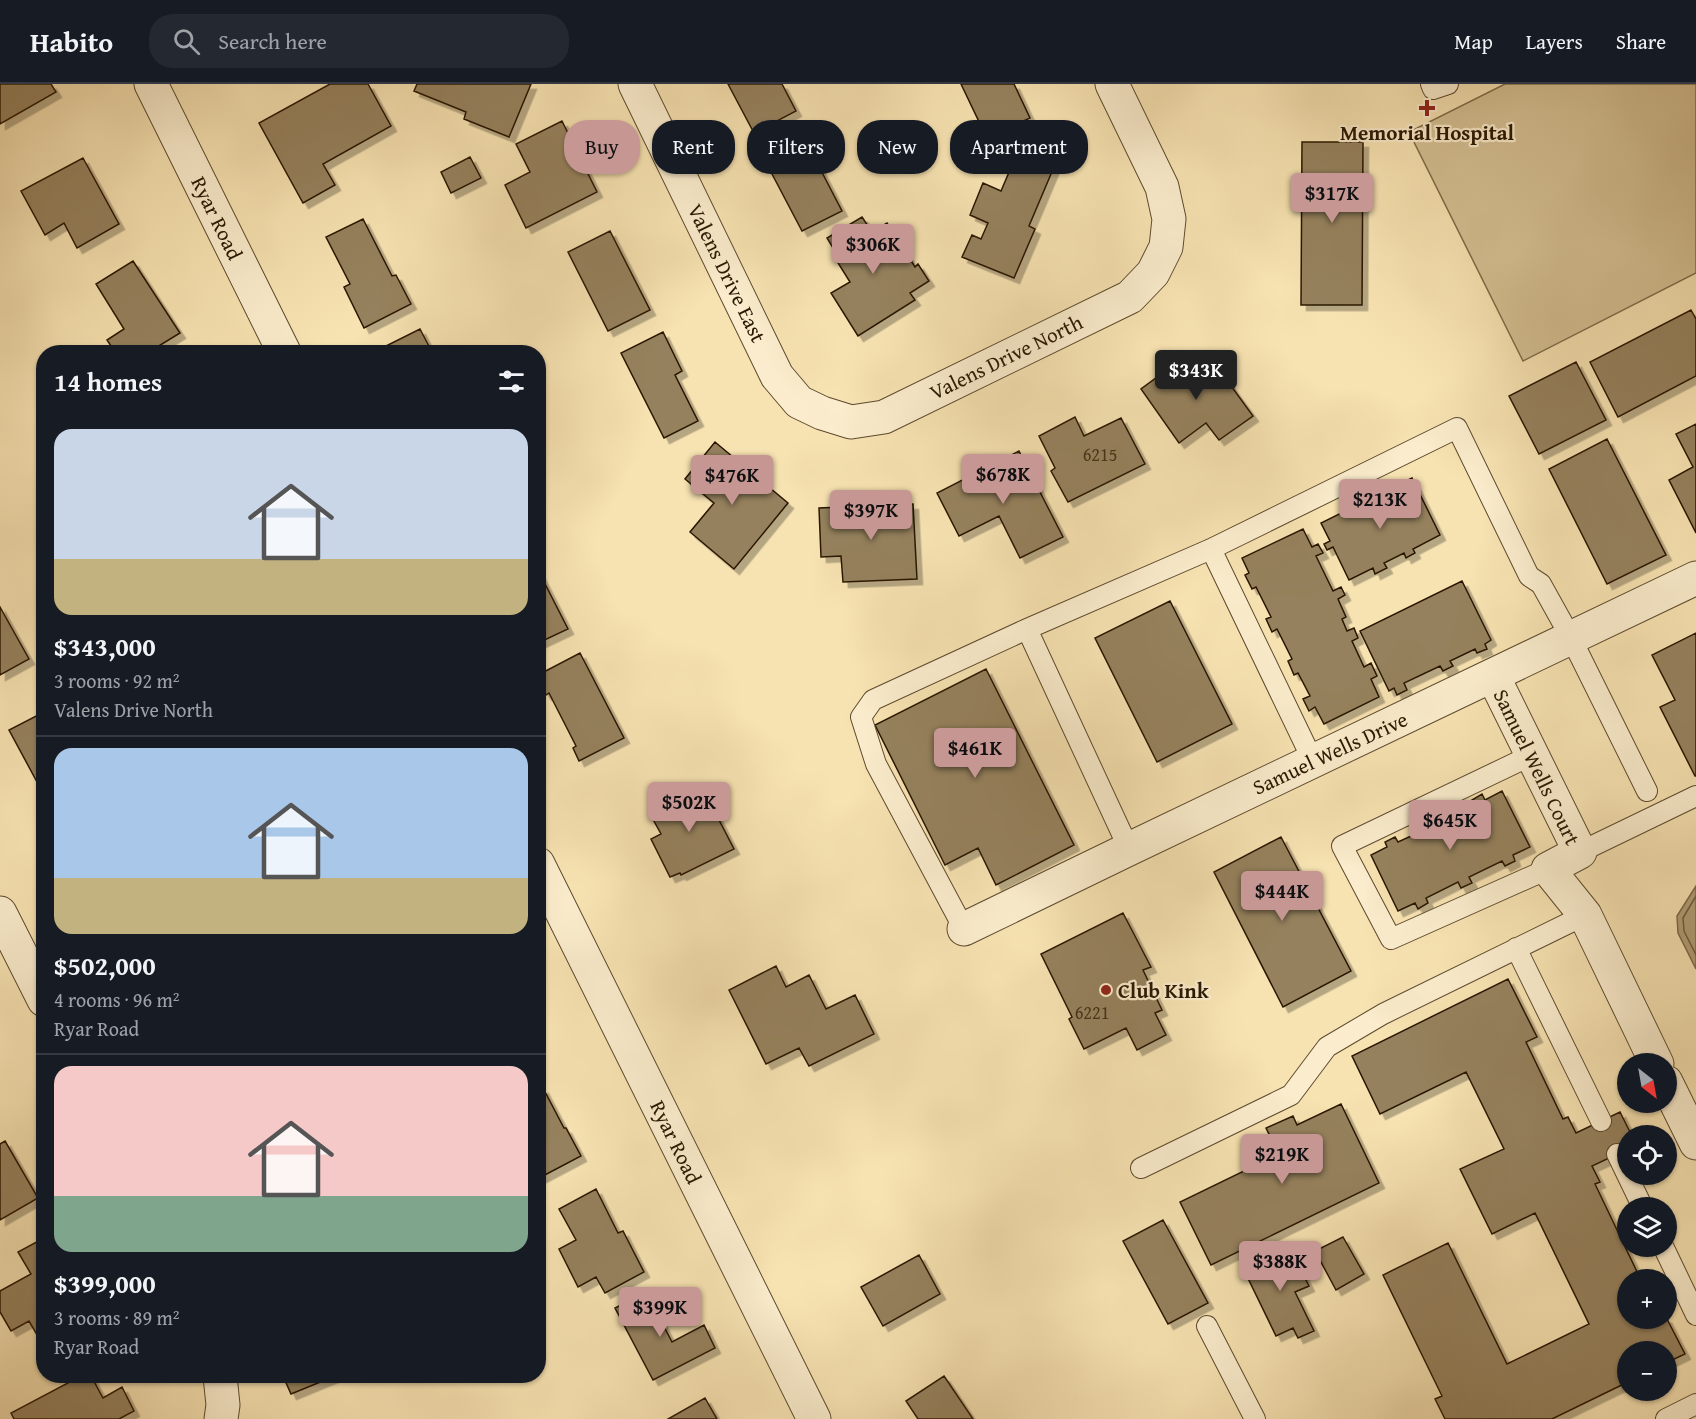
<!DOCTYPE html>
<html lang="en">
<head>
<meta charset="utf-8">
<style>
  :root { --surface:#171b24; --page:#242831; --text:#f1f3f6; --muted:#9ea1a6; --line:#363941; --accent:#c59692 }
  body { margin:0; font-family:"Gentium Book Plus",serif; background:var(--page); color:var(--text); height:100vh; display:flex; flex-direction:column; font-size:22px; white-space:nowrap }
  * { box-sizing:border-box; margin:0 }
  p { font-size:20px; color:var(--muted) }
  .icon { flex:none; width:33px; height:33px; fill:none; stroke:currentColor; stroke-width:2; stroke-linecap:round; stroke-linejoin:round }
  .map { position:relative; flex:1; overflow:hidden }
  .side { position:absolute; left:36px; top:261px; width:510px; height:1038px; display:flex; flex-direction:column; background:var(--surface); border-radius:24px; box-shadow:0 2px 4px #0004 }
  .side>* { flex:none }
  .hud { position:absolute; left:564px; top:36px; width:570px; height:54px; display:flex; gap:12px }
  .needle { width:39px; rotate:149deg }
  .buttons { position:absolute; left:1617px; top:969px; display:grid; gap:12px }
  .buttons a { display:grid; place-items:center; width:60px; height:60px; border-radius:50%; background:var(--surface); box-shadow:0 2px 4px #0004; font-size:30px }
  .price { position:absolute; translate:-50% -51px; padding:0 14px; border-radius:6px; background:var(--accent); color:#111; font-size:20px; line-height:39px; filter:drop-shadow(0 2px 3px #0008) }
  .price::after { content:''; position:absolute; left:50%; top:36px; width:18px; height:14px; margin-left:-9px; background:inherit; clip-path:polygon(0 0,100% 0,50% 100%) }
  .price.on { background:#222; color:#fff }
  ul { padding:0; list-style:none }
  li { display:grid; align-content:center; gap:12px; height:318px; padding:0 18px }
  li+li { border-top:2px solid var(--line) }
  li span { display:grid; place-items:center; height:186px; border-radius:18px; color:#555 }
  li>.icon { margin-inline-start:auto }
  span .icon { width:108px; height:108px; fill:#fffc; stroke-width:1 }
  li b { font-size:26px }
  h2 { display:flex; justify-content:space-between; align-items:center; height:72px; padding:0 18px; font-size:26px }
  .pill { padding:0 21px; border-radius:24px; background:var(--surface); box-shadow:0 2px 4px #0004; font-size:21px; line-height:54px }
  .pill.on { background:var(--accent); color:#111 }
  header { display:flex; align-items:center; gap:36px; box-sizing:border-box; height:84px; padding:0 30px; background:var(--surface); border-bottom:2px solid var(--line) }
  header strong { font-size:28px }
  nav { display:flex; gap:33px; margin-inline-start:auto; font-size:21px }
  .search { width:420px; height:54px; background:var(--page); display:flex; align-items:center; gap:15px; box-sizing:border-box; padding:0 21px; border-radius:24px; color:var(--muted); font-size:22px }
  .map>svg:first-child { display:block }
</style>
</head>
<body>
<header>
<strong>Habito</strong>
<div class="search"><svg class="icon" aria-label="search" viewBox="0 0 24 24"><circle cx="10" cy="10" r="6"/><path d="M15 15l6 6"/></svg>Search here</div>
<nav><a>Map</a><a>Layers</a><a>Share</a></nav>
</header>
<div class="map">
<svg width="1696" height="1335" viewBox="0 0 1696 1335">
  <defs>
    <filter id="shadow"><feDropShadow dx="5.5" dy="5.5" stdDeviation="0" flood-color="#0004"/></filter>
  </defs>
  <rect width="100%" height="100%" fill="#f7e2b1"/>
  <filter id="stains"><feTurbulence type="fractalNoise" baseFrequency=".00333" numOctaves="4"/><feColorMatrix values="0 0 0 0 .2 0 0 0 0 .09 0 0 0 0 .02 0 0 0 .5 -.17"/></filter>
  <radialGradient id="worn" r=".72"><stop offset=".6" stop-color="#630" stop-opacity="0"/><stop offset="1" stop-color="#630" stop-opacity=".3"/></radialGradient>
  <path fill="#d4c093" stroke="#7f6c4a" stroke-width="1.5" d="M1505 0H1696V189L1523 277 1409 48Z"/>
  <path fill="#b19d76" stroke="#7b6848" stroke-width="1.5" d="M1696 802V885L1678 849 1677 832Z"/>
  <g fill="none" stroke-linecap="round" stroke-linejoin="round">
    <path stroke="#6e5a3c" stroke-width="1.5" d="M1696 812 1683 834 1684 847 1696 871"/>
  </g>
  <path fill="#95815d" stroke="#2a1802" stroke-width="1.5" filter="url(#shadow)" d="M0 0H51L56 8 0 40Z
    M330 0H368L391 42 323 80 335 101 303 119 259 39Z
    M417 0H531L509 53 464 35 466 28 414 7Z
    M728 0H782L796 27 754 49Z
    M961 0H1014L1030 34 981 57 975 45 981 42Z
    M562 37 597 108 526 144 505 101 530 88 516 60Z
    M801 48 842 127 802 147 761 69Z
    M1302 58H1363L1362 221H1301Z
    M1018 67 1054 83 1029 142 1035 145 1014 194 962 173 972 151 981 155 988 139 970 131 983 99 1001 107Z
    M470 73 481 94 451 109 441 88Z
    M83 74 119 140 77 164 64 139 45 151 21 107Z
    M862 133 872 148 887 139 915 183 918 180 929 197 910 209 915 216 858 252 831 209 850 198 835 174 838 172 827 154Z
    M363 135 392 192 396 191 411 220 364 244 344 203 350 200 326 153Z
    M610 147 650 226 608 247 568 168Z
    M133 177 180 249 149 268H115L107 256 124 245 96 200Z
    M1691 226 1696 235V292L1618 333 1590 278Z
    M420 245 432 268H374Z
    M663 248 682 287 675 291 698 337 664 354 621 269Z
    M1179 277 1190 293 1213 277 1253 332 1219 356 1206 339 1179 359 1141 305Z
    M1576 278 1606 336 1539 370 1509 312Z
    M1075 333 1084 352 1121 334 1145 380 1068 418 1051 387 1055 384 1039 352Z
    M1696 340V449L1669 396 1693 383 1676 350Z
    M1607 355 1666 471 1607 500 1549 385Z
    M715 358 788 419 734 485 690 448 714 419 685 395Z
    M1019 367 1063 453 1020 474 999 432 959 452 937 409Z
    M1412 394 1440 451 1413 465 1415 469 1406 474 1404 469 1384 479 1387 484 1375 490 1373 484 1349 496 1333 463 1327 466 1324 460 1330 457 1321 439Z
    M913 420 917 495 843 498 841 472 821 473 819 424Z
    M1303 445 1312 463 1318 460 1323 469 1316 472 1333 507 1341 503 1345 511 1338 515 1346 533 1342 535 1347 547 1354 544 1358 554 1352 557 1364 583 1371 579 1377 592 1371 595 1379 613 1324 640 1315 623 1309 627 1303 615 1310 612 1298 589 1294 591 1288 577 1292 575 1277 545 1272 548 1266 535 1271 533 1256 503 1252 505 1245 491 1249 489 1242 474Z
    M538 486 568 545 538 559Z
    M1462 497 1491 556 1485 560 1487 565 1477 569 1475 565 1450 577 1453 582 1443 587 1440 582 1404 599 1407 606 1397 611 1394 604 1389 607 1360 547Z
    M1170 517 1232 640 1157 678 1095 554Z
    M0 523 29 575 0 591Z
    M1696 549V692H1695L1660 623 1675 616 1652 571Z
    M580 569 624 654 579 677 573 664 576 662 549 609 546 611 538 597V591Z
    M986 585 1074 761 996 801 978 764 945 781 875 641Z
    M44 628V694L37 698 9 646Z
    M701 701 734 765 681 791 680 789 670 793 651 755 661 750 649 728Z
    M1502 707 1530 763 1513 771 1515 777 1505 782 1502 777 1469 793 1472 799 1461 804 1458 798 1426 814 1428 819 1418 825 1415 819 1398 827 1371 771 1387 763 1385 758 1395 753 1398 758 1431 743 1428 738 1439 733 1441 737 1475 721 1472 716 1482 710 1485 716Z
    M1281 753 1351 887 1283 923 1214 788Z
    M1123 829 1151 883 1143 886 1162 926 1155 929 1166 951 1137 966 1126 944 1084 965 1069 935 1072 933 1041 870Z
    M776 882 786 903 809 891 826 925 855 911 874 950 809 982 799 964 766 980 729 906Z
    M1508 895 1537 953 1526 958 1563 1035 1568 1033 1576 1049 1620 1028 1632 1052H1628V1065L1592 1082 1600 1098 1595 1100 1641 1196H1628V1234H1666V1233L1685 1270 1666 1279V1268H1628V1298L1552 1335H1445L1435 1315 1442 1312 1383 1191 1448 1159 1507 1280 1589 1240 1535 1129 1492 1150 1460 1085 1504 1065 1466 988 1380 1030 1352 972Z
    M543 1004 564 1044H566L581 1072 541 1093 538 1089V1006Z
    M1341 1020 1379 1099 1211 1181 1180 1118 1279 1070 1266 1044 1293 1032 1297 1041Z
    M5 1057 38 1114 0 1136V1060Z
    M596 1105 618 1149 623 1147 644 1188 605 1209 596 1193 578 1203 559 1165 576 1156 559 1125Z
    M1163 1136 1208 1219 1168 1240 1123 1157Z
    M1343 1153 1364 1190 1336 1206 1315 1167Z
    M44 1154V1254L40 1256 29 1237 11 1247 0 1228V1207L31 1190 18 1168Z
    M1289 1162 1309 1202 1295 1208 1314 1247 1298 1254 1293 1244 1276 1252 1243 1184Z
    M919 1171 940 1210 883 1242 861 1203Z
    M646 1208 672 1258 704 1241 715 1264 653 1296 615 1224Z
    M81 1292H91L103 1314 122 1303 134 1327 119 1335H14L11 1329Z
    M283 1292H335L291 1310Z
    M944 1292 973 1335H918L906 1317Z
    M705 1314 717 1335H668Z"/>
  <g fill="none" stroke-linecap="round" stroke-linejoin="round">
    <defs>
      <path id="service" d="M1431 0 1433 5 1448 0
        M1211 465 1313 677
        M1027 545 1129 765
        M1532 671 1342 762 1391 855 1548 785
        M1580 768 1696 712
        M964 845 876 680 861 633 873 616 1027 545 1211 465 1457 344 1529 492 1541 500 1571 554 1647 707
        M1516 864 1601 1037
        M1617 1070 1643 1124
        M1141 1084 1291 1011 1327 963 1383 930 1585 831
        M1663 1162 1696 1231
        M1207 1242 1255 1335
        M1666 1335 1696 1320"/>
      <path id="minor" d="M151 0 284 268
        M635 0 777 292 799 318 822 329 851 338 884 333 1130 213 1153 189 1166 163 1169 135 1162 103 1112 0
        M1493 592 1580 768 1548 785 1585 831 1657 980
        M538 780 814 1335
        M0 829 44 916
        M964 845 1129 765 1696 494
        M1666 998 1696 1059
        M220 1292 223 1321 221 1335"/>
    </defs>
    <use href="#service" stroke="#5d4a2e" stroke-width="22"/>
    <use href="#minor" stroke="#5d4a2e" stroke-width="35"/>
    <use href="#service" stroke="#faeccc" stroke-width="20"/>
    <use href="#minor" stroke="#faeccc" stroke-width="33"/>
  </g>
  <g fill="#8f2418" stroke="#faeccc" stroke-width="2">
    <path d="M1424 15h6v6h6v6h-6v6h-6v-6h-6v-6h6z"/>
    <circle cx="1106" cy="906" r="6"/>
  </g>
  <g text-anchor="middle" dominant-baseline="central" stroke-width="4.5" stroke-linejoin="round" paint-order="stroke">
    <g font-size="18" fill="#453219">
      <text x="1100" y="370">6215</text>
      <text x="1092" y="928">6221</text>
    </g>
    <g font-size="21" font-weight="bold" fill="#2a1802" stroke="#faeccc">
      <text x="1427" y="48">Memorial Hospital</text>
      <text x="1118" y="906" text-anchor="start">Club Kink</text>
    </g>
    <g font-size="21" fill="#2a1802" stroke="#faeccc">
      <text transform="translate(217 134) rotate(64)">Ryar Road</text>
      <text transform="translate(727 189) rotate(64)">Valens Drive East</text>
      <text transform="translate(1006 273) rotate(-26)">Valens Drive North</text>
      <text transform="translate(1330 669) rotate(-25)">Samuel Wells Drive</text>
      <text transform="translate(1537 683) rotate(64)">Samuel Wells Court</text>
      <text transform="translate(676 1058) rotate(64)">Ryar Road</text>
    </g>
  </g>
  <rect width="100%" height="100%" filter="url(#stains)"/>
  <rect width="100%" height="100%" fill="url(#worn)"/>
</svg>
<div class="buttons">
<a><svg class="needle" viewBox="-14 -14 28 28"><path d="M0-13l5 13h-10z" fill="#e53935"/><path d="M0 13l5-13h-10z" fill="#9ea1a6"/></svg></a>
<a><svg class="icon" aria-label="locate" viewBox="0 0 24 24"><circle cx="12" cy="12" r="6"/><path d="M12 2v4M12 18v4M2 12h4M18 12h4"/></svg></a>
<a><svg class="icon" aria-label="layers" viewBox="0 0 24 24"><path d="M12 4l9 5-9 5-9-5zM3 14l9 5 9-5"/></svg></a>
<a>+</a>
<a>−</a>
</div>
<b class="price" style="left:1332px;top:140px">$317K</b>
<b class="price" style="left:873px;top:191px">$306K</b>
<b class="price on" style="left:1196px;top:317px">$343K</b>
<b class="price" style="left:1003px;top:421px">$678K</b>
<b class="price" style="left:732px;top:422px">$476K</b>
<b class="price" style="left:1380px;top:446px">$213K</b>
<b class="price" style="left:871px;top:457px">$397K</b>
<b class="price" style="left:975px;top:695px">$461K</b>
<b class="price" style="left:689px;top:749px">$502K</b>
<b class="price" style="left:1450px;top:767px">$645K</b>
<b class="price" style="left:1282px;top:838px">$444K</b>
<b class="price" style="left:1282px;top:1101px">$219K</b>
<b class="price" style="left:1280px;top:1208px">$388K</b>
<b class="price" style="left:660px;top:1254px">$399K</b>
<div class="hud">
<a class="pill on">Buy</a>
<a class="pill">Rent</a>
<a class="pill">Filters</a>
<a class="pill">New</a>
<a class="pill">Apartment</a>
</div>
<section class="side">
<h2>14 homes<svg class="icon" aria-label="filters" viewBox="0 0 24 24"><path d="M4 7h16M4 17h16"/><circle cx="9" cy="7" r="2"/><circle cx="15" cy="17" r="2"/></svg></h2>
<ul>
<li><span style="background:linear-gradient(#c9d6e8 70%,#c2b280 0)"><svg class="icon" aria-label="home" viewBox="0 0 24 24"><path d="M3 11l9-7 9 7M6 9v11h12V9"/></svg></span><div><b>$343,000</b><p>3 rooms · 92 m²</p><p>Valens Drive North</p></div></li>
<li><span style="background:linear-gradient(#a9c7e8 70%,#c2b280 0)"><svg class="icon" aria-label="home" viewBox="0 0 24 24"><path d="M3 11l9-7 9 7M6 9v11h12V9"/></svg></span><div><b>$502,000</b><p>4 rooms · 96 m²</p><p>Ryar Road</p></div></li>
<li><span style="background:linear-gradient(#f6c9c9 70%,#7fa58c 0)"><svg class="icon" aria-label="home" viewBox="0 0 24 24"><path d="M3 11l9-7 9 7M6 9v11h12V9"/></svg></span><div><b>$399,000</b><p>3 rooms · 89 m²</p><p>Ryar Road</p></div></li>
</ul>
</section>
</div>
</body>
</html>
